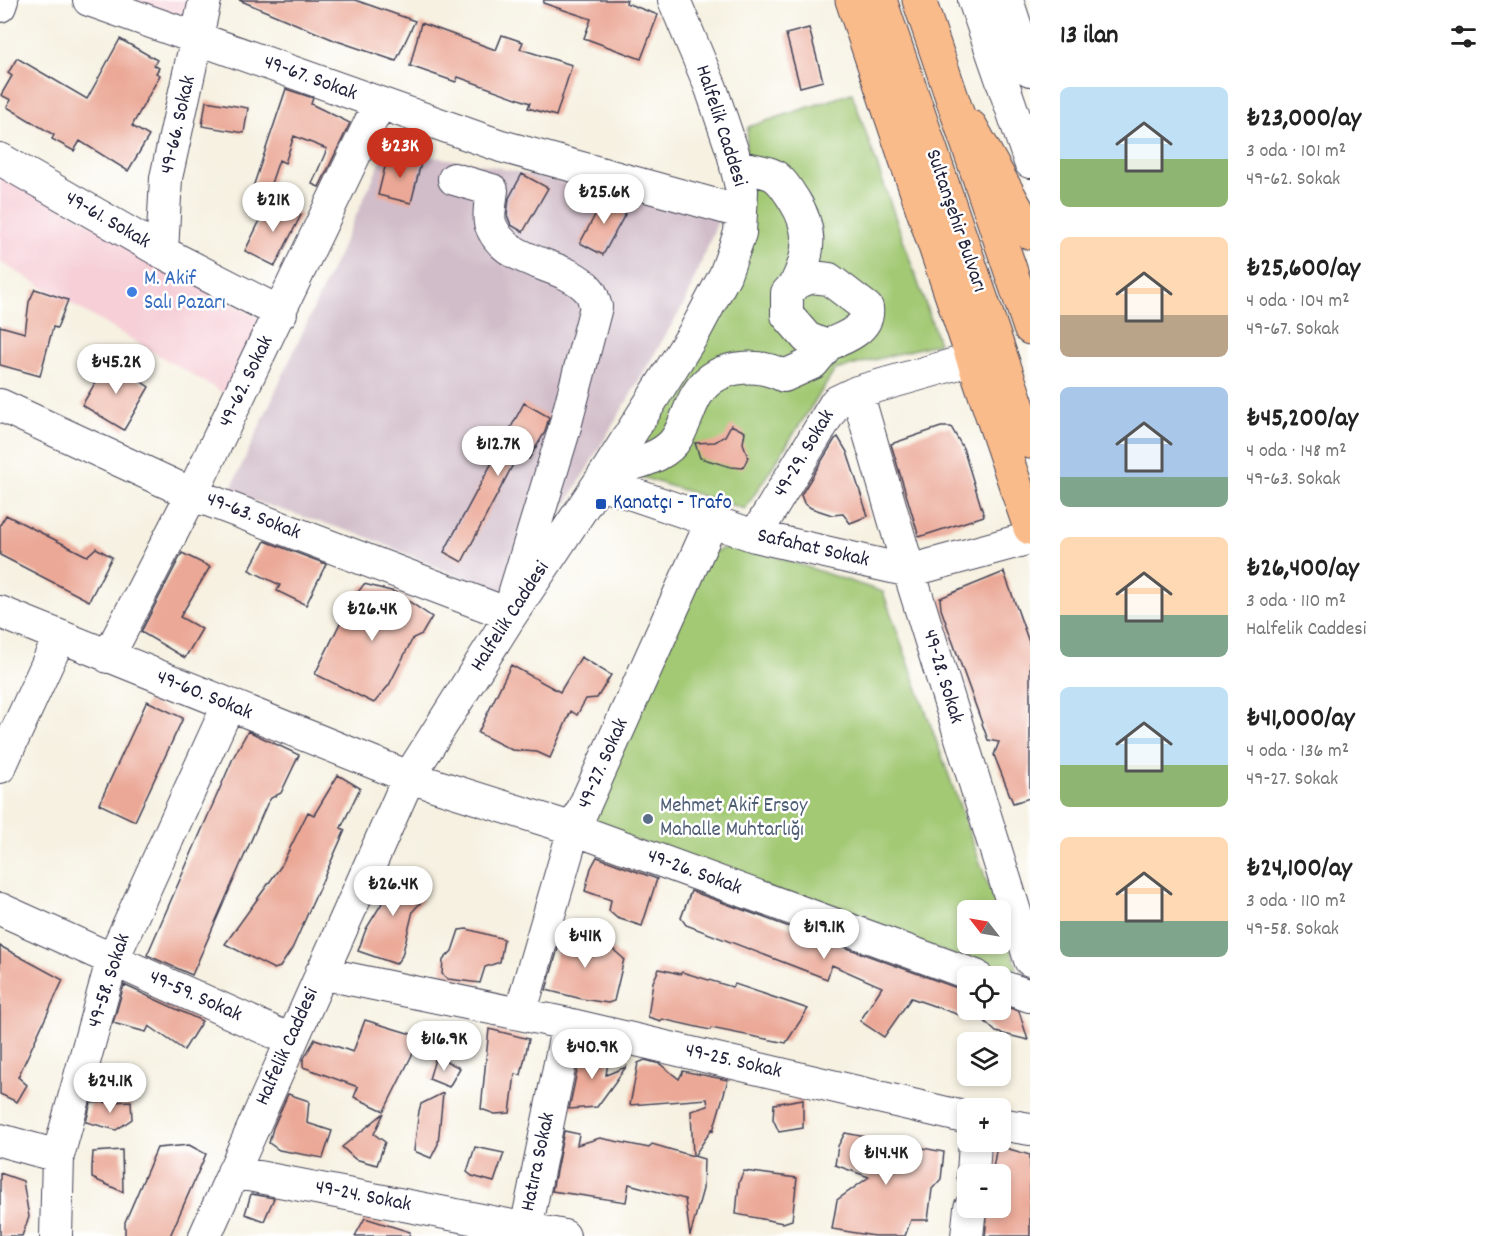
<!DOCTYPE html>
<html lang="tr">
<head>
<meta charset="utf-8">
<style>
  :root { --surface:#fff; --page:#f6f6f6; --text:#222; --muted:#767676; --accent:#c8321e }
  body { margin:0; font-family:Dekko,sans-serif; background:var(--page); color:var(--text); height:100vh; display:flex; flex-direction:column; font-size:22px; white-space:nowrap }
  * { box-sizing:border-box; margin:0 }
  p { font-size:20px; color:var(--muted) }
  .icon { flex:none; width:33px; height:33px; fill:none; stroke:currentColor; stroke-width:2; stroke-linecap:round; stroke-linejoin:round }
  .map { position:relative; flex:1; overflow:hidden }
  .drawer { display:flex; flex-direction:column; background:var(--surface); width:480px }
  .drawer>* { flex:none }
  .needle { width:39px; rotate:301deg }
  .tools { position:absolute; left:957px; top:900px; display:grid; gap:12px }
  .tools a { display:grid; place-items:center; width:54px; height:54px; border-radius:9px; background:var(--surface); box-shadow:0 3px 9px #0003; font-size:30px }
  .price { position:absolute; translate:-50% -51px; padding:0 14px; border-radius:21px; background:#fff; color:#222; font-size:20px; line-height:39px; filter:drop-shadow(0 2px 3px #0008) }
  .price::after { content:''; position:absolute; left:50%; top:36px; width:18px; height:14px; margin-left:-9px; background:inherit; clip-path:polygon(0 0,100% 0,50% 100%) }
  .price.on { background:var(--accent); color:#fff }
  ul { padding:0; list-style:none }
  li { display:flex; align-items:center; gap:18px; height:150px; padding:0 30px }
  li span { display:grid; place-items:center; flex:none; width:168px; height:120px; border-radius:9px; color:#555 }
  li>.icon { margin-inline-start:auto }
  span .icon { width:72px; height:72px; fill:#fffc; stroke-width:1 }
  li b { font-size:26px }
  h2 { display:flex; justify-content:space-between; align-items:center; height:72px; padding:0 30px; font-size:26px }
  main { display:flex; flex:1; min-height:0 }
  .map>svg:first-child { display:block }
</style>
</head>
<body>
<main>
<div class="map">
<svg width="1030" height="1236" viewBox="0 0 1030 1236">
  <rect width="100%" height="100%" fill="#fff"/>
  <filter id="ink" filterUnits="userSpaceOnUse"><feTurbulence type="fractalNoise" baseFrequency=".0167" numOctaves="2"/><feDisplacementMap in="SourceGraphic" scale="12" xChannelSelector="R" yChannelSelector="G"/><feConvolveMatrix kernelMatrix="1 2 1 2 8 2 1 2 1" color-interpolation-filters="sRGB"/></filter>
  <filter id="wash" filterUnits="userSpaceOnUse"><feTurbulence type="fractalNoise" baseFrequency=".008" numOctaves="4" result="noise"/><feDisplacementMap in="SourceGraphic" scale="24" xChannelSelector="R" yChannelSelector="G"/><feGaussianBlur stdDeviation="1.35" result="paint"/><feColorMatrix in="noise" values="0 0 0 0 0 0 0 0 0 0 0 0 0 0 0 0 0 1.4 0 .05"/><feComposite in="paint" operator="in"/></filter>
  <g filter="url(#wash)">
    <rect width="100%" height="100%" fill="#f6f1e1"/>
    <path fill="#f6cfd7" d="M130 0H191L186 26Z
      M0 172 265 322 230 397 0 262Z"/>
    <path fill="#d1bdc9" d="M386 150 482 164 719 219 684 304 515 591 502 595 367 537 229 493Z"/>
    <path fill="#a3c974" stroke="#627658" stroke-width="1.5" d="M852 93 939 343 835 370 745 509 628 473 626 459 694 351 744 167 748 127Z
      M737 544 883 592 997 910H968V944H1000L1001 920 1017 967 1009 975 590 824 709 553Z"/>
    <g id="blocks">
      <path fill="#eba896" d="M239 0H355L415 21 396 61 334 40Z
        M544 0H627L626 3 658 15 641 59 584 38 591 19 543 3Z
        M421 23 496 50 502 35 523 42 520 49 572 65 556 116 528 108 530 103 458 77 456 82 410 66Z
        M809 28 823 81 800 87 786 34Z
        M120 39 157 60 154 65 159 68 156 73 160 75 132 126 149 136 128 171 80 141 74 151 52 139 54 135 7 107 11 100 1 95 12 76 8 73 17 58 87 99Z
        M286 89 313 98 311 104 350 123 319 187 312 184 327 149 294 136 285 163 279 160 268 192 253 187Z
        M206 101 248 108 244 133 202 126Z
        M388 155 421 163 411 203 378 195Z
        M522 174 548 188 523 232 511 225 507 215 509 198Z
        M606 195 629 207 603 255 580 243Z
        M270 200 301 215 275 266 245 251Z
        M35 289 68 300 57 328 53 327 40 376 0 365V326L25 333 29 302Z
        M109 360 149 387 124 430 82 405Z
        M524 403 549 417 545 432 529 459 519 453 462 562 444 552Z
        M731 425 745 432 743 443 748 457 743 468 731 467 700 458 695 443 715 442 725 436Z
        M941 427H951L963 448 984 516 919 537 891 444Z
        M838 437 847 452 868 516 850 523 843 514 832 515 811 508 804 503 801 495 835 439Z
        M6 515 87 556 96 548 112 557 89 601 0 555V525Z
        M265 541 326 564 306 605 277 591 280 585 249 570Z
        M182 553 210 567 180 617 202 629 185 658 141 632Z
        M1004 572 1030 645V798L1013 803 994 755 999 742 988 740 941 609 940 598Z
        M364 584 395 592 432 617 422 634 413 638 389 685 374 703 315 674 350 603Z
        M581 657 611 675 597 698 586 699 577 715 571 711 550 758 537 752 512 750 478 733 511 665 560 692Z
        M147 701 183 718 135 821 99 804Z
        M248 731 299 755 281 793 271 798 267 804 192 975 147 955 234 756Z
        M338 775 360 788 341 828 345 830 292 949 280 967 274 969 225 944 281 866 308 812 314 815Z
        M597 857 657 879 642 926 617 918 609 911 611 900 585 891 591 868Z
        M391 869 425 880 422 901 413 911 402 956 396 964 358 951 366 929 387 895 382 885Z
        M691 891 968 992V1018L911 998 884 1037 860 1021 882 987 832 965 827 979 686 925 681 918Z
        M565 924 578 929 577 938 608 945 624 959 614 1001 608 1003 582 999 546 990Z
        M467 929 504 939 500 962 485 967 480 983 448 979 442 974 443 960 452 951 459 930Z
        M0 946 63 980 18 1077 27 1085 17 1102 0 1094Z
        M659 969 680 974 682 972 732 987 735 984 808 1009 786 1043 711 1028 710 1030 662 1019 661 1021 648 1017 653 982Z
        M124 985 202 1021 184 1050 149 1026 146 1032 113 1023Z
        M1000 1005 1019 1011 1028 1040 996 1032 973 1010H1000Z
        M365 1020 421 1037 384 1111 354 1097 358 1087 303 1067V1060L315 1039 353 1052Z
        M489 1029 529 1039 521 1075 515 1074 510 1113 495 1114 481 1109Z
        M582 1048 609 1056 606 1075 626 1067 597 1107 569 1109Z
        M436 1056 460 1068 449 1087 429 1079Z
        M645 1060 660 1064 679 1079 683 1071 728 1080 713 1131 712 1129 694 1156 704 1159 703 1189 690 1236 685 1199 629 1184 626 1202 552 1191 564 1131 579 1134 577 1145 600 1138 649 1148 652 1144 693 1156 691 1111 708 1106 707 1099 630 1105 638 1063Z
        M443 1093 438 1144 431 1158 414 1151 419 1111 421 1104Z
        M288 1094 309 1101 307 1123 332 1131 323 1158 279 1150 269 1143 273 1128Z
        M803 1099V1128L779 1132 773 1119 774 1104Z
        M131 1101 132 1119 116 1130 86 1122 91 1103Z
        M384 1113 374 1134 385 1142 377 1165 355 1159 342 1147Z
        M845 1133 944 1152 941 1179 932 1189 928 1220H911L905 1236H874L832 1229 837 1200 869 1177 835 1165 838 1146Z
        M189 1145 206 1154 170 1236H125V1222L157 1148Z
        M475 1147 504 1153 494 1182 472 1176 467 1172Z
        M1002 1147 1030 1155V1236H985L988 1208H1000V1174H992L996 1151Z
        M122 1150 123 1192 92 1178V1167L93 1152Z
        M744 1171 797 1178 792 1220 783 1223 736 1214 739 1182Z
        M0 1173 23 1181 29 1217 22 1236H0Z
        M251 1194 274 1198 264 1221 245 1214Z
        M365 1218 410 1232 409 1236H355Z"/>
    </g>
  </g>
  <g filter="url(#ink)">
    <use href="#blocks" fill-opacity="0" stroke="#424154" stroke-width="1.5"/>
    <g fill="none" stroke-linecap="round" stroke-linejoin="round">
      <defs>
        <path id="minor" d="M89 0 501 146 741 212
          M974 0 1030 162
          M1007 0 1030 70
          M0 6 2 0
          M0 159 162 252 281 313
          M736 167C747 169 763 170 773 175 782 180 788 191 794 200 812 228 811 253 796 283
          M162 252 166 178 205 0
          M857 392 909 571 1030 960
          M0 405 192 494 511 615 515 591 563 434 596 307C594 302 593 294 589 290 563 260 505 267 490 223 488 214 491 200 492 190L454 179
          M607 471C629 465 659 460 674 442 684 429 688 410 696 396 714 365 754 361 784 376L813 363 823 351 821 344 807 338 787 315V293L796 283 812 277 829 279 867 308C870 331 839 340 822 347
          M600 483 755 536 909 571 1030 538
          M755 536 836 402 857 392 973 359
          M0 612 409 777 574 829 976 976
          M108 657 192 494 379 104
          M0 767 60 636
          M0 909 291 1040
          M321 973 568 1024 968 1118
          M1000 986 1030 996
          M520 1014 574 829 711 523
          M1000 1124 1030 1129
          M0 1140 58 1156
          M233 1172 564 1236
          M973 1174 975 1142
          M526 1229 568 1024
          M56 1236 58 1156 112 961 228 706
          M205 1236 409 777 511 615 607 471 694 333 725 275 740 233 742 191 733 153 711 88 674 0
          M967 1236 970 1208"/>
        <path id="major" d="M852 0 1030 528
          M971 127 1030 233"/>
        <path id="highway" d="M880 0 1030 442
          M919 0 1030 328"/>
      </defs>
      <use href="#minor" stroke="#424154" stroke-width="34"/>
      <use href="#major" stroke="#424154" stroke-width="35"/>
      <use href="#highway" stroke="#424154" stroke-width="35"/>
      <use href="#minor" stroke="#fff" stroke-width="32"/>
      <use href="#major" stroke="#fabb8b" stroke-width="33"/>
      <use href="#highway" stroke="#fabb8b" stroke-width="33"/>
    </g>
  </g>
  <circle fill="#3f7fe0" stroke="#fff" stroke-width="2" cx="132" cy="292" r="6"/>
  <rect fill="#1a4fb4" stroke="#fff" stroke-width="2" x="595" y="498" width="12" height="12" rx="3"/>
  <circle fill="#5c6f8a" stroke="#fff" stroke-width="2" cx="648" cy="819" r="6"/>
  <g text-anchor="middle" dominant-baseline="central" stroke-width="5" stroke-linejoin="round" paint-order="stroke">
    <g font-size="21" fill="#22223b" stroke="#fff">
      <text transform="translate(310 79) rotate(20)">49-67. Sokak</text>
      <text transform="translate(179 125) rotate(-77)">49-66. Sokak</text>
      <text transform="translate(720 126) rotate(72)">Halfelik Caddesi</text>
      <text transform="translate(107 221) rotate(30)">49-61. Sokak</text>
      <text transform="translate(955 221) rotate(71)">Sultanşehir Bulvarı</text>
      <text transform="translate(247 382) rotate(-64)">49-62. Sokak</text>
      <text transform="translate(805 454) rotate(-59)">49-29. Sokak</text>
      <text transform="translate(253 517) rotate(21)">49-63. Sokak</text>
      <text transform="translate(813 549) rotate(13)">Safahat Sokak</text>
      <text transform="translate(511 617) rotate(-57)">Halfelik Caddesi</text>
      <text transform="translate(942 677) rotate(73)">49-28. Sokak</text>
      <text transform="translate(204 696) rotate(22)">49-60. Sokak</text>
      <text transform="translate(604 764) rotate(-66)">49-27. Sokak</text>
      <text transform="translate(694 873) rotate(20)">49-26. Sokak</text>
      <text transform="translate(110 981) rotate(-72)">49-58. Sokak</text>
      <text transform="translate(195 997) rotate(24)">49-59. Sokak</text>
      <text transform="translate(288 1047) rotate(-66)">Halfelik Caddesi</text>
      <text transform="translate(733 1062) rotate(13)">49-25. Sokak</text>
      <text transform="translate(539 1162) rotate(-78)">Hatıra Sokak</text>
      <text transform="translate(363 1197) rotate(11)">49-24. Sokak</text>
    </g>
    <g font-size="21" fill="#366cbe" stroke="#fff" text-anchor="start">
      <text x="144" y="280">M. Akif<tspan x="144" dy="24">Salı Pazarı</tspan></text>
    </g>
    <g font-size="21" fill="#164399" stroke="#fff" text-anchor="start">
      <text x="613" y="504">Kanatçı - Trafo</text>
    </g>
    <g font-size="21" fill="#4e5e75" stroke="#fff" text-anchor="start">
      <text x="660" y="807">Mehmet Akif Ersoy<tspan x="660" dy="24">Mahalle Muhtarlığı</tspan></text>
    </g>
  </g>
</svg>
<div class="tools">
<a><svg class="needle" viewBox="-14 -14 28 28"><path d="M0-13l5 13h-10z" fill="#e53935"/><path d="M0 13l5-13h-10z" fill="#767676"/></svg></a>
<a><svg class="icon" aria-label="locate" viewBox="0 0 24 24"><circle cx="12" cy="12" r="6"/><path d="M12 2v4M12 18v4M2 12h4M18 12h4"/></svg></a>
<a><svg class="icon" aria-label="layers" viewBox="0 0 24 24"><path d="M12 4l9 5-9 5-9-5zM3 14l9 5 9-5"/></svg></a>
<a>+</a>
<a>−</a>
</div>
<b class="price on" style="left:400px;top:179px">₺23K</b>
<b class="price" style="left:604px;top:225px">₺25.6K</b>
<b class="price" style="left:273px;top:233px">₺21K</b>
<b class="price" style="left:116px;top:395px">₺45.2K</b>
<b class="price" style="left:498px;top:477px">₺12.7K</b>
<b class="price" style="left:372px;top:642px">₺26.4K</b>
<b class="price" style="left:393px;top:917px">₺26.4K</b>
<b class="price" style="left:824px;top:960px">₺19.1K</b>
<b class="price" style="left:585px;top:969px">₺41K</b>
<b class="price" style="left:444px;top:1072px">₺16.9K</b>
<b class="price" style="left:592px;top:1080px">₺40.9K</b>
<b class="price" style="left:110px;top:1114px">₺24.1K</b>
<b class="price" style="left:886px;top:1186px">₺14.4K</b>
</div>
<section class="drawer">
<h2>13 ilan<svg class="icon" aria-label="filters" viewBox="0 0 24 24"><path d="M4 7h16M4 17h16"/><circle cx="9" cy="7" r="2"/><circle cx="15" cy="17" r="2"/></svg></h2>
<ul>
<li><span style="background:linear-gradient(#bfe0f5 60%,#8fb573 0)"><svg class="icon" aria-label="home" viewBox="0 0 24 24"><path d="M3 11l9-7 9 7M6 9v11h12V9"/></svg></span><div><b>₺23,000/ay</b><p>3 oda · 101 m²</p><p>49-62. Sokak</p></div></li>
<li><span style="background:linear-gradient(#ffd9b3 65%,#b9a48a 0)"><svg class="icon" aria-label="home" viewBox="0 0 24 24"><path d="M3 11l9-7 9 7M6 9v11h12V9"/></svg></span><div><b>₺25,600/ay</b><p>4 oda · 104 m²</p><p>49-67. Sokak</p></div></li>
<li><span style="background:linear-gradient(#a9c7e8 75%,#7fa58c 0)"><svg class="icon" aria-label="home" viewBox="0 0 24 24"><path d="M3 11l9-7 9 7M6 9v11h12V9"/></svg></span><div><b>₺45,200/ay</b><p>4 oda · 148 m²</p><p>49-63. Sokak</p></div></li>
<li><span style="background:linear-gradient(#ffd9b3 65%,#7fa58c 0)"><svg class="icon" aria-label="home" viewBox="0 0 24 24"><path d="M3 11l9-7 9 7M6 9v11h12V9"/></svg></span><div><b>₺26,400/ay</b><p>3 oda · 110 m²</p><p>Halfelik Caddesi</p></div></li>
<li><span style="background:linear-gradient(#bfe0f5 65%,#8fb573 0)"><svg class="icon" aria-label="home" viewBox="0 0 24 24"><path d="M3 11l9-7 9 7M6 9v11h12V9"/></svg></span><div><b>₺41,000/ay</b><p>4 oda · 136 m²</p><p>49-27. Sokak</p></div></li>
<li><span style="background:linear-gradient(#ffd9b3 70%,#7fa58c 0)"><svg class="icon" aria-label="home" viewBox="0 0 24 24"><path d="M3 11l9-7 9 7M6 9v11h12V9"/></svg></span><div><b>₺24,100/ay</b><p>3 oda · 110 m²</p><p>49-58. Sokak</p></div></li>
</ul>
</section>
</main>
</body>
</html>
